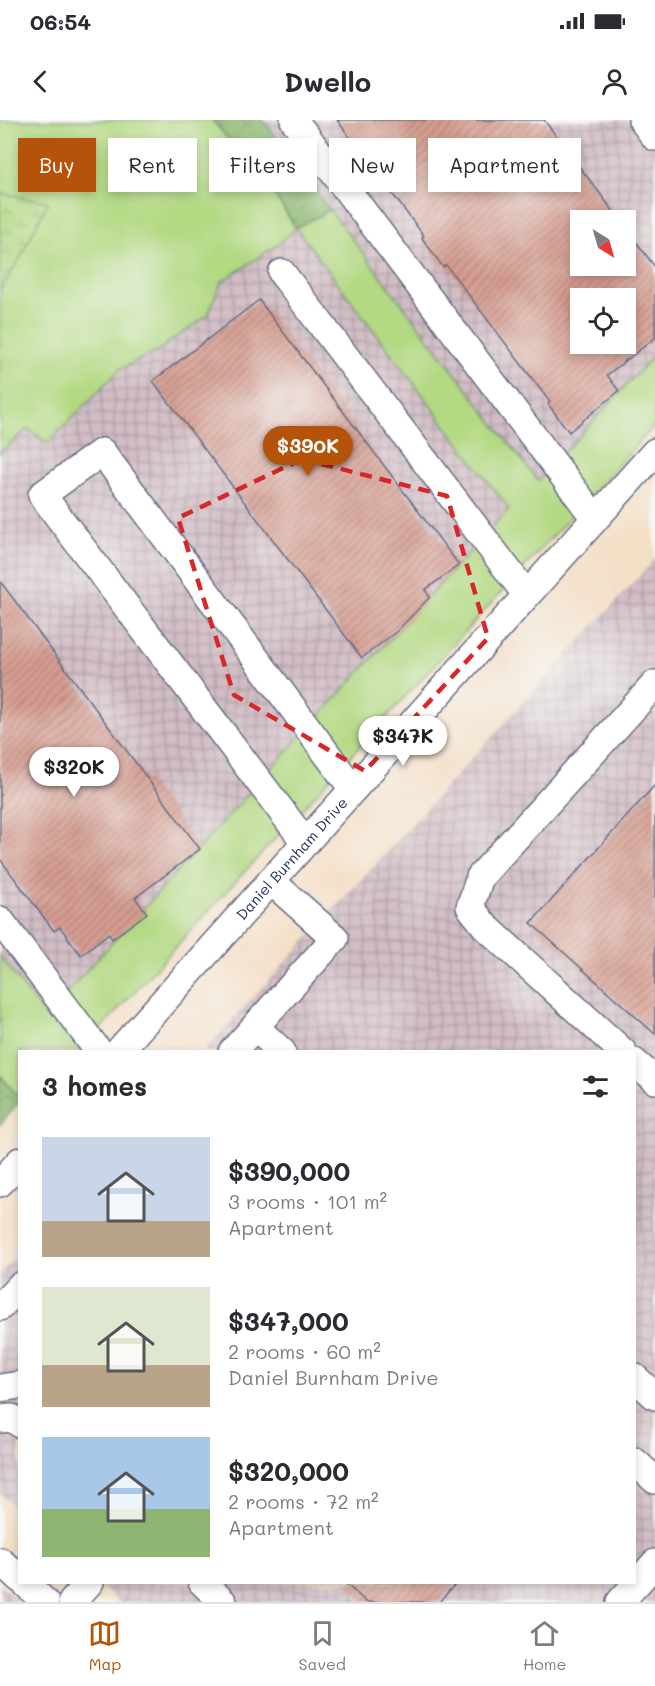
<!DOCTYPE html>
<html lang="en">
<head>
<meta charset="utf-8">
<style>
  :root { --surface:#fff; --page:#f2f2f3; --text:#2b2b33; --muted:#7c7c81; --line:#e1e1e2; --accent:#b45309 }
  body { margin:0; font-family:Mali,sans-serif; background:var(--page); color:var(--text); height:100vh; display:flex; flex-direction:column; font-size:22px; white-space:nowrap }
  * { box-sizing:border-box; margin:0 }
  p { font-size:20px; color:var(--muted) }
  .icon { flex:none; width:33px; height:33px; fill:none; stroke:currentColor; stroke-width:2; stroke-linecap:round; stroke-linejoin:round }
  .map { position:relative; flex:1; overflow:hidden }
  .details { position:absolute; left:18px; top:930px; width:618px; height:534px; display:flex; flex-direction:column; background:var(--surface); border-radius:0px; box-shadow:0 3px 9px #0003 }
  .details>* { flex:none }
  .guide { position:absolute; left:18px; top:18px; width:620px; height:54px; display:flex; gap:12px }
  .needle { width:39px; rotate:143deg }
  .controls { position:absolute; left:570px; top:90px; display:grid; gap:12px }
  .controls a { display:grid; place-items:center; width:66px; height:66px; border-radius:0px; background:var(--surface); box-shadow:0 3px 9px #0003; font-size:30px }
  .price { position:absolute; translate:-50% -51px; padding:0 14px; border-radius:21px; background:#fff; color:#222; font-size:20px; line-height:39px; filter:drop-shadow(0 2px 3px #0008) }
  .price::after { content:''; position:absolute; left:50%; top:36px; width:18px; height:14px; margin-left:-9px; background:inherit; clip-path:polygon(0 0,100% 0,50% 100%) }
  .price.active { background:var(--accent); color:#fff }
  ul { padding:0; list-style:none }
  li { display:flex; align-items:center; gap:18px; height:150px; padding:0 24px }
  li span { display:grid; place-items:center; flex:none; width:168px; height:120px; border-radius:0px; color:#555 }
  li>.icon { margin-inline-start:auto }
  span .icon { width:72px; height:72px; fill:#fffc; stroke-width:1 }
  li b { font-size:26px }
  h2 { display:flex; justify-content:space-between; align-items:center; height:72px; padding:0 24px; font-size:26px }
  .tag { padding:0 21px; border-radius:0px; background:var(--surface); box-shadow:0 3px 9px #0003; font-size:21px; line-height:54px }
  .tag.active { background:var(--accent); color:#fff }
  .status { display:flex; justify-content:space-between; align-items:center; height:42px; padding:0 30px; background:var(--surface); direction:ltr }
  .status svg { height:16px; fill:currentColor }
  header { display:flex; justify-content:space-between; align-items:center; height:78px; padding:0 24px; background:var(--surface); font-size:27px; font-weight:700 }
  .tab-bar { display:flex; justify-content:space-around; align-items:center; height:84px; border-top:2px solid var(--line); background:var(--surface); font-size:16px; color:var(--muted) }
  .tab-bar a { display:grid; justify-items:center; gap:3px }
  .tab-bar .active { color:var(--accent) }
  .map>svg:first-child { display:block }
</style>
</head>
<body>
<div class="status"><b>06:54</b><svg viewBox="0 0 49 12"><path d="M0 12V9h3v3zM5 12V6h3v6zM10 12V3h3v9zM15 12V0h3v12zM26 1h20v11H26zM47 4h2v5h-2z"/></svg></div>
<header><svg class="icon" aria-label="back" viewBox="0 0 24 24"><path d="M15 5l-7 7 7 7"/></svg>Dwello<svg class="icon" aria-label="person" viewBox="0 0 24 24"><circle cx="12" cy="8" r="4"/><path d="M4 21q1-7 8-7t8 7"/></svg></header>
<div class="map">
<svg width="655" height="1482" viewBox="0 0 655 1482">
  <defs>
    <pattern id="industrial-grid" width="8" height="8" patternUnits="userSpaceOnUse" patternTransform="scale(1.5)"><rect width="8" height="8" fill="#d2bdc5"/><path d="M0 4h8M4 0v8" fill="none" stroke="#aa9aa3"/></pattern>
    <pattern id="forest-crowns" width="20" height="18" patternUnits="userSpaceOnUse" patternTransform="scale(1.5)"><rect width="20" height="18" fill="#8eb971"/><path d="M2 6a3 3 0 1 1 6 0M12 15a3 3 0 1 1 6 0" fill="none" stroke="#739760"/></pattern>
    <pattern id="wetland-marsh" width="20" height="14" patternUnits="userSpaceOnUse" patternTransform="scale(1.5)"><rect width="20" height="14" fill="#b3d983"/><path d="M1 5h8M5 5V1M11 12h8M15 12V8" fill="none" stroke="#99bb74"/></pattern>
    <pattern id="building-hatch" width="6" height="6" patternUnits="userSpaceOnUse" patternTransform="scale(1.5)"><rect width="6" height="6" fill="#d69d90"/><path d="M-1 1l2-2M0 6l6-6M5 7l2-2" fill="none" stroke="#ad8079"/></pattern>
  </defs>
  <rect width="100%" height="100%" fill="#f6f6f2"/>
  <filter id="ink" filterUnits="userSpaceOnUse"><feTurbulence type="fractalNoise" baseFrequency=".0167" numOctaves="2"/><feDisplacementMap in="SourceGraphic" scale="12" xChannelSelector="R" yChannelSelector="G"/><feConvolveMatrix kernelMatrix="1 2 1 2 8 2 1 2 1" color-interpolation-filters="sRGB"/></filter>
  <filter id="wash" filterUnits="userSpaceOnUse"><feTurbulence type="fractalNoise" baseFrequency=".008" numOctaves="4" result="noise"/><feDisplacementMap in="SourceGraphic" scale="24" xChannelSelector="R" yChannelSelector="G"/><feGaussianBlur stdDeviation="1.35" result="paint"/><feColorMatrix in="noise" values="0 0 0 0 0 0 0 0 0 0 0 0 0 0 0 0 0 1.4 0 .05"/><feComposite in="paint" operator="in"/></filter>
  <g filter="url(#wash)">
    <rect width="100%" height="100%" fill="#f4dfc7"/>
    <path fill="url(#industrial-grid)" fill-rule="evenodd" d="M263 0H655V234L538 361ZM580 100H626V146H580ZM580 178H626V224H580Z
      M296 108 509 389 44 896 0 836V333L28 309 48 322 120 249 157 231 208 195 221 162 276 126Z
      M655 439V1482H119L98 1463 634 1462V932L204 931Z
      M19 1132V1391L0 1373V1154Z
      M0 1464 20 1482H0Z"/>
    <path fill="#b3d983" stroke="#678470" stroke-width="1.5" d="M0 0H212L271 69 295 107 330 90 538 361 655 234V305L80 931 20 932 19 978 0 955V836L45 896 509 389 296 108 276 126 221 162 208 195 157 231 120 249 48 323 28 309 0 333Z"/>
    <path fill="url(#forest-crowns)" stroke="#547468" stroke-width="1.5" d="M212 0H263L330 90 296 108 271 69Z
      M0 955 20 978 19 982 0 1005Z"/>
    <path fill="url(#wetland-marsh)" stroke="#678470" stroke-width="1.5" d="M0 73 48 82 18 142 0 170Z"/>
    <g id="blocks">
      <path fill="url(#building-hatch)" fill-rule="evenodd" d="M337 0H544L620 100H580V146H626V108L655 147V218L607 255 619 271 569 312 548 284 550 282 446 145 443 147 422 118 424 116ZM580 178H626V224H580Z
        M259 180 459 445 425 470 430 477 397 511 362 538 153 261Z
        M0 461 200 729 135 778 147 793 112 819 109 813 81 835 60 807 54 811 0 739Z
        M655 665V914L531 803Z
        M344 1462H457L439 1482H366Z"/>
    </g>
  </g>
  <g filter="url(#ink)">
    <use href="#blocks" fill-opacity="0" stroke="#676d83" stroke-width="1.5"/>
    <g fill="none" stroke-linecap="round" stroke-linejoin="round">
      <defs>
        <g id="minor">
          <path d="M294 0 595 398"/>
          <path d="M642 0 655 17"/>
          <path d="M282 153 526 474"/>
          <path d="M305 722 42 375 102 332 353 669"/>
          <path d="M0 800 99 932"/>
          <path d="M255 907 282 932"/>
          <path id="s1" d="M118 932 655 332"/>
          <path d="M232 932 335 818 271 761"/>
          <path d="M623 932 485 806 470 787 480 757 655 564"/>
          <path d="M634 942 655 960"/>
          <path d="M0 1063 20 1041"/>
          <path d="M0 1187 20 1166"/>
          <path d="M634 1257 655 1276"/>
          <path d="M0 1268 20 1265"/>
          <path d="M0 1299 12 1298 20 1304"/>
          <path d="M634 1341 655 1360"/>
          <path d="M0 1441 20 1459"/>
          <path d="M24 1462 45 1482"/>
          <path d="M202 1462 223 1482"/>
          <path d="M72 1482 90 1462"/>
          <path d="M620 1482 655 1443"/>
        </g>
      </defs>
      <use href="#minor" stroke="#676d83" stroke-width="30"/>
      <use href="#minor" stroke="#fff" stroke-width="27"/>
    </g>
  </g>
  <path fill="none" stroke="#d62828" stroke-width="4.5" stroke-dasharray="12 8" stroke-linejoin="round" d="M302 339 447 376 488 518 365 651 234 575 178 398Z"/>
  <g text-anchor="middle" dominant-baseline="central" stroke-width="6" stroke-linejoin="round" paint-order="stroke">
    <g font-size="15" fill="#1b2f5e" stroke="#f6f6f2">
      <text stroke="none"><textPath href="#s1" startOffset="260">Daniel Burnham Drive</textPath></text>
    </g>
  </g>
</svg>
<div class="controls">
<a><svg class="needle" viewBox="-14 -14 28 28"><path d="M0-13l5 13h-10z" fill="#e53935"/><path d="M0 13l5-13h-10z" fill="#7c7c81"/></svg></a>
<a><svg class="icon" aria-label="locate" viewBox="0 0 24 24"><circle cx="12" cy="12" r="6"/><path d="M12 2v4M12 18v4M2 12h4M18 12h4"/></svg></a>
</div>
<b class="price active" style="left:308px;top:357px">$390K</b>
<b class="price" style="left:403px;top:647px">$347K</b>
<b class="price" style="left:74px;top:678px">$320K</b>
<div class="guide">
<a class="tag active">Buy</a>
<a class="tag">Rent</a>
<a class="tag">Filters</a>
<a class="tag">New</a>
<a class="tag">Apartment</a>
</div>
<section class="details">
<h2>3 homes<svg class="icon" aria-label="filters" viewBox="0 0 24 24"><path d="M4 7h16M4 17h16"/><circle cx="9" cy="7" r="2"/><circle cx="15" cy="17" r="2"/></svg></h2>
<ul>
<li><span style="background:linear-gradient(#c9d6e8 70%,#b9a48a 0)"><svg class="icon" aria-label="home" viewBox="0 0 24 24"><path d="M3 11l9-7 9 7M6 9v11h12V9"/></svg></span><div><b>$390,000</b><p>3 rooms · 101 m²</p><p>Apartment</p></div></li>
<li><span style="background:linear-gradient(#dfe7d0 65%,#b9a48a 0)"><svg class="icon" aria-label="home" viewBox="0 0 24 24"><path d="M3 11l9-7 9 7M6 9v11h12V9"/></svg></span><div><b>$347,000</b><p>2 rooms · 60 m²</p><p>Daniel Burnham Drive</p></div></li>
<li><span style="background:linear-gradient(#a9c7e8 60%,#8fb573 0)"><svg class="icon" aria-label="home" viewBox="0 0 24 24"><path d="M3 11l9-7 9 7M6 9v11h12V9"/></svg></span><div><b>$320,000</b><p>2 rooms · 72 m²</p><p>Apartment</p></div></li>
</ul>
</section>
</div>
<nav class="tab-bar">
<a class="active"><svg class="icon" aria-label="map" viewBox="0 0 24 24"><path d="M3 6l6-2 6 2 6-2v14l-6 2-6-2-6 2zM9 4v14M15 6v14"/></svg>Map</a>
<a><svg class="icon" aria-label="saved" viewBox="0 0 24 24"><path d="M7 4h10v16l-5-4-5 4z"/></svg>Saved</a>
<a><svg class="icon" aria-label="home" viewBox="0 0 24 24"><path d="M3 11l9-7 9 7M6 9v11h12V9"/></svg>Home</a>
</nav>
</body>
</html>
